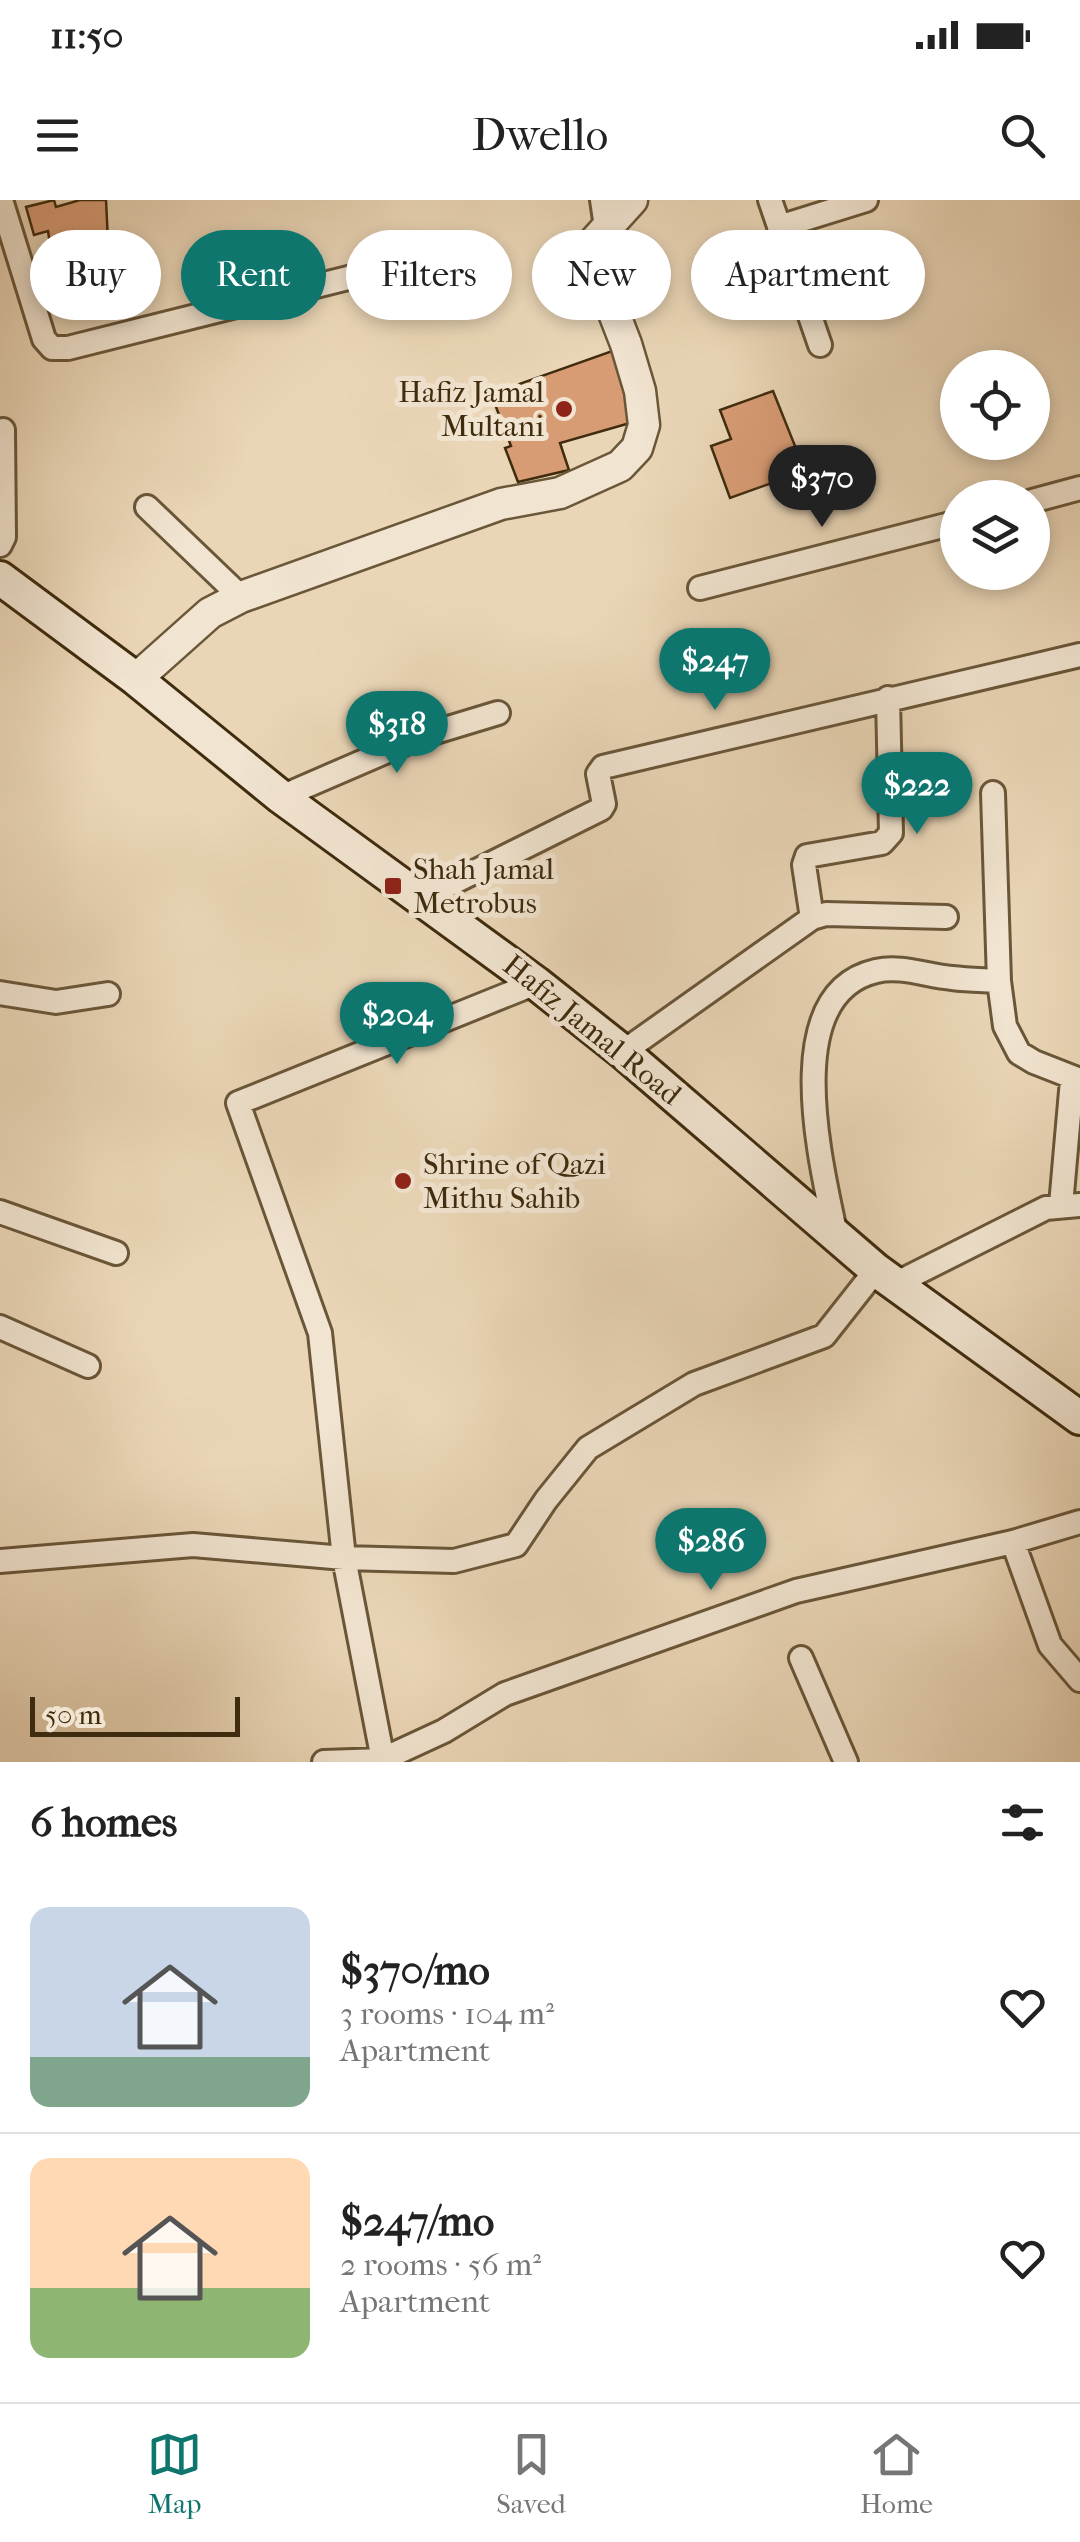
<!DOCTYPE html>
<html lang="en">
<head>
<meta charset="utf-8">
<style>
  :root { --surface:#fff; --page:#f6f6f6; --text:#222; --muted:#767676; --line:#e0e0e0; --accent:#0f766e }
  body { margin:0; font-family:"IM FELL French Canon",serif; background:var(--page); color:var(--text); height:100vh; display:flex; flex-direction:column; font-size:38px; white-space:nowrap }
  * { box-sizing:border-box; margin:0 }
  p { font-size:32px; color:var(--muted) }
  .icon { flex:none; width:55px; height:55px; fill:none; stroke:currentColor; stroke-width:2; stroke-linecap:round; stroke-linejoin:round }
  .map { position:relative; height:1562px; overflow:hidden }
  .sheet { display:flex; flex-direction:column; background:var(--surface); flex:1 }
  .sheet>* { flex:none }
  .hud { position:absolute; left:30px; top:30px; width:1020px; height:90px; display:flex; gap:20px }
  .fabs { position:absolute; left:940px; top:150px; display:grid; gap:20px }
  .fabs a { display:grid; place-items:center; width:110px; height:110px; border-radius:50%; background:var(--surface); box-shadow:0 5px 15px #0003; font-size:50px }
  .scale { position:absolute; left:30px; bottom:25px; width:210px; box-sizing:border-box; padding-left:10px; border:5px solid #3f2b0d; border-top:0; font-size:28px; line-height:35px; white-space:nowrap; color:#3f2b0d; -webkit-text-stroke:8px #f1e4d0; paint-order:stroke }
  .price { position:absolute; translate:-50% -85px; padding:0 22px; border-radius:35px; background:var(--accent); color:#fff; font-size:32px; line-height:65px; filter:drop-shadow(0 2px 5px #0008) }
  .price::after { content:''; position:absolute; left:50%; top:60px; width:30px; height:22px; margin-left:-15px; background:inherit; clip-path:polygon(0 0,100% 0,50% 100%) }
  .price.selected { background:#222; color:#fff }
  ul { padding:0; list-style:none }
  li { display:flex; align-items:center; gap:30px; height:250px; padding:0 30px }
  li+li { border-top:2px solid var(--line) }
  li span { display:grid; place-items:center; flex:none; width:280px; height:200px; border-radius:20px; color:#555 }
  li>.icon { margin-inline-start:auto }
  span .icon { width:120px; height:120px; fill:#fffc; stroke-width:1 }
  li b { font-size:42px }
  h2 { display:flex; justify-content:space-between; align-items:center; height:120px; padding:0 30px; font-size:42px }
  .tag { padding:0 35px; border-radius:45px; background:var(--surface); box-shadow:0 5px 15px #0003; font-size:35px; line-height:90px }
  .tag.selected { background:var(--accent); color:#fff }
  .status { display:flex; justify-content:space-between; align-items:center; height:70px; padding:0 50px; background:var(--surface); direction:ltr }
  .status svg { height:28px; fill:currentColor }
  header { display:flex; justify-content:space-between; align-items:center; height:130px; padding:0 30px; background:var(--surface); font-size:45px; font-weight:600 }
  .menu { display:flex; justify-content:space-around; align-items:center; height:140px; border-top:2px solid var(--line); background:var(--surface); font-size:28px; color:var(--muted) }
  .menu a { display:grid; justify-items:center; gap:5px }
  .menu .selected { color:var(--accent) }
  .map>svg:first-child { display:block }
</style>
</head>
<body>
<div class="status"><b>11:50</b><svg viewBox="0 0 49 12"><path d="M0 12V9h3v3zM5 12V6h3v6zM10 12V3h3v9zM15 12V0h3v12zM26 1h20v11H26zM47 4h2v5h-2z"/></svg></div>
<header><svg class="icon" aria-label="menu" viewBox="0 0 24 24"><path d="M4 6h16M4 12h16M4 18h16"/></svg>Dwello<svg class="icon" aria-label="search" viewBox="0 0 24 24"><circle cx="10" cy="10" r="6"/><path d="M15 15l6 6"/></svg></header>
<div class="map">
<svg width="1080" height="1562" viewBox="0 0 1080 1562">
  <rect width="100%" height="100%" fill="#ead6b7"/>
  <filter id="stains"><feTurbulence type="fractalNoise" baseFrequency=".002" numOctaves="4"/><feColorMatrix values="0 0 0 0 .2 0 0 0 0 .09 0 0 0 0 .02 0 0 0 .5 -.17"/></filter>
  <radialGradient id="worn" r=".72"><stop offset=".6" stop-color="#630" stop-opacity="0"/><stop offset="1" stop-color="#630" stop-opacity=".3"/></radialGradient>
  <path fill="#d89c75" stroke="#3f2b0d" stroke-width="2.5" d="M54 0 56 7 80 0H106L108 42 52 58 48 31 34 35 26 7Z
    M615 150 632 195 630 223 560 243 569 270 518 282 505 248 511 246 491 194Z
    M773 191 805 271 730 298 711 246 731 239 720 210Z"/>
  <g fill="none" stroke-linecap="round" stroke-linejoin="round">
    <defs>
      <path id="minor" d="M1 0 44 139 52 148H68L368 73
        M602 0 606 27
        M770 0 820 145
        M779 27 866 0
        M1032 301 1080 288
        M147 307 241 397
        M0 345 4 337 3 230
        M700 388 958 322
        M993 593 999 781 1005 826 1019 853 1034 862 1080 880
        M281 597 422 536 498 513
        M422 698 601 609 604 604 598 574 603 567 1080 455
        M812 718 804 665 807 656 882 643 891 633 888 498
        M0 793 56 802 108 794
        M623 852 812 718 826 714 946 717
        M1061 1005 1072 880
        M0 1012 116 1053
        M836 1036C823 970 776 794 876 771 901 765 927 776 952 778 968 780 983 780 999 781
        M895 1084 1046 1008 1080 1005
        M0 1127 88 1166
        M1013 1342 1050 1445 1080 1480
        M0 1361 193 1345 344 1358 454 1361 516 1345 546 1300 588 1248 694 1184 824 1136 876 1070
        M801 1458 846 1562
        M324 1562 383 1560 344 1358 320 1133 238 903 536 783
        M377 1562 444 1531 505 1494 796 1391 1013 1342 1080 1322"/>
      <path id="tertiary" d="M136 479 210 413 241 397 501 304 560 293 620 266 637 248 644 225 640 191 626 144 593 59 594 42 632 0"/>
      <path id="secondary" d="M0 378 136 479 281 597 536 783 623 852 876 1070 1080 1218"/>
    </defs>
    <use href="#minor" stroke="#6a5638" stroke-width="28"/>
    <use href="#tertiary" stroke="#6a5638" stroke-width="35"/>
    <use href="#secondary" stroke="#3f2b0d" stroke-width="38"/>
    <use href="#minor" stroke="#f1e4d0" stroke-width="22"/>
    <use href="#tertiary" stroke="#f1e4d0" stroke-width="30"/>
    <use href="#secondary" stroke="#f1e4d0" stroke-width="32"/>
  </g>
  <g fill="#8f2418" stroke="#f1e4d0" stroke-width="4">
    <circle cx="564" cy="209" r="10"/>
    <rect x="383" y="676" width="20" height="20" rx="5"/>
    <circle cx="403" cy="981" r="10"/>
  </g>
  <g text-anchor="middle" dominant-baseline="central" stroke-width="10" stroke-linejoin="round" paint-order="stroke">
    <g font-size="30" fill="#3f2b0d" stroke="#f1e4d0" text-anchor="start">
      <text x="544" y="192" text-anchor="end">Hafiz Jamal<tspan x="544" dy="34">Multani</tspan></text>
      <text x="413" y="669">Shah Jamal<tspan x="413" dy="34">Metrobus</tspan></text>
      <text x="423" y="964">Shrine of Qazi<tspan x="423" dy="34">Mithu Sahib</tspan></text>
    </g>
    <g font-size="30" fill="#3f2b0d" stroke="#f1e4d0">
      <text transform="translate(592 830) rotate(39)">Hafiz Jamal Road</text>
    </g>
  </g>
  <rect width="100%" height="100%" filter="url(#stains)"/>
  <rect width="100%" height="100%" fill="url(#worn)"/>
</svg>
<div class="fabs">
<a><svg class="icon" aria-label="locate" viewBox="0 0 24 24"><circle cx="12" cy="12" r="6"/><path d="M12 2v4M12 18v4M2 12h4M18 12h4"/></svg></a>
<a><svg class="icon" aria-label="layers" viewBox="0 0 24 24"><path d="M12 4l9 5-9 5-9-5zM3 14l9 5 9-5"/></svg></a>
</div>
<div class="scale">50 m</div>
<b class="price selected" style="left:822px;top:330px">$370</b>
<b class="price" style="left:715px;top:513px">$247</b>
<b class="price" style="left:397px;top:576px">$318</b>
<b class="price" style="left:917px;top:637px">$222</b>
<b class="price" style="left:397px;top:867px">$204</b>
<b class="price" style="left:711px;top:1393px">$286</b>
<div class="hud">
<a class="tag">Buy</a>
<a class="tag selected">Rent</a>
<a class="tag">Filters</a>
<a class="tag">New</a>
<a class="tag">Apartment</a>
</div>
</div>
<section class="sheet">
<h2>6 homes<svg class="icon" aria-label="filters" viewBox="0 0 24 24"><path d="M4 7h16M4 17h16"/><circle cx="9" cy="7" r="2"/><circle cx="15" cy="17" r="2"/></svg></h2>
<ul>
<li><span style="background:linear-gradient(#c9d6e8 75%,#7fa58c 0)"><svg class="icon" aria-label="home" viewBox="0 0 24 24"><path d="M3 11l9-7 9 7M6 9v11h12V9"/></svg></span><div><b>$370/mo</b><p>3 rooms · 104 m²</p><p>Apartment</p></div><svg class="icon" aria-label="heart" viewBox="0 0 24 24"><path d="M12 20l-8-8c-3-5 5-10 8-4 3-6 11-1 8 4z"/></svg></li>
<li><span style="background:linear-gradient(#ffd9b3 65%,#8fb573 0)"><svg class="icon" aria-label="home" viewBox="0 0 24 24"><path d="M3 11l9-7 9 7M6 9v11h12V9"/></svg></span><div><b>$247/mo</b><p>2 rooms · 56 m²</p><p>Apartment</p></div><svg class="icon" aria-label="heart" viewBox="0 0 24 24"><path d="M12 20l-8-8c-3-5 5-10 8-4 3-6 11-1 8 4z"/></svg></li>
</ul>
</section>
<nav class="menu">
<a class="selected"><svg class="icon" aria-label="map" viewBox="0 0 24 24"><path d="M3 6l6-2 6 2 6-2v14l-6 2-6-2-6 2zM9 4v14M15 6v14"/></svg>Map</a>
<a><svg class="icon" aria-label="saved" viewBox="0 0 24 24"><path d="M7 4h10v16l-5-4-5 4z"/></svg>Saved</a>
<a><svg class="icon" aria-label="home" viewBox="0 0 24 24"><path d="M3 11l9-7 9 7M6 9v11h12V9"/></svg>Home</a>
</nav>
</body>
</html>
